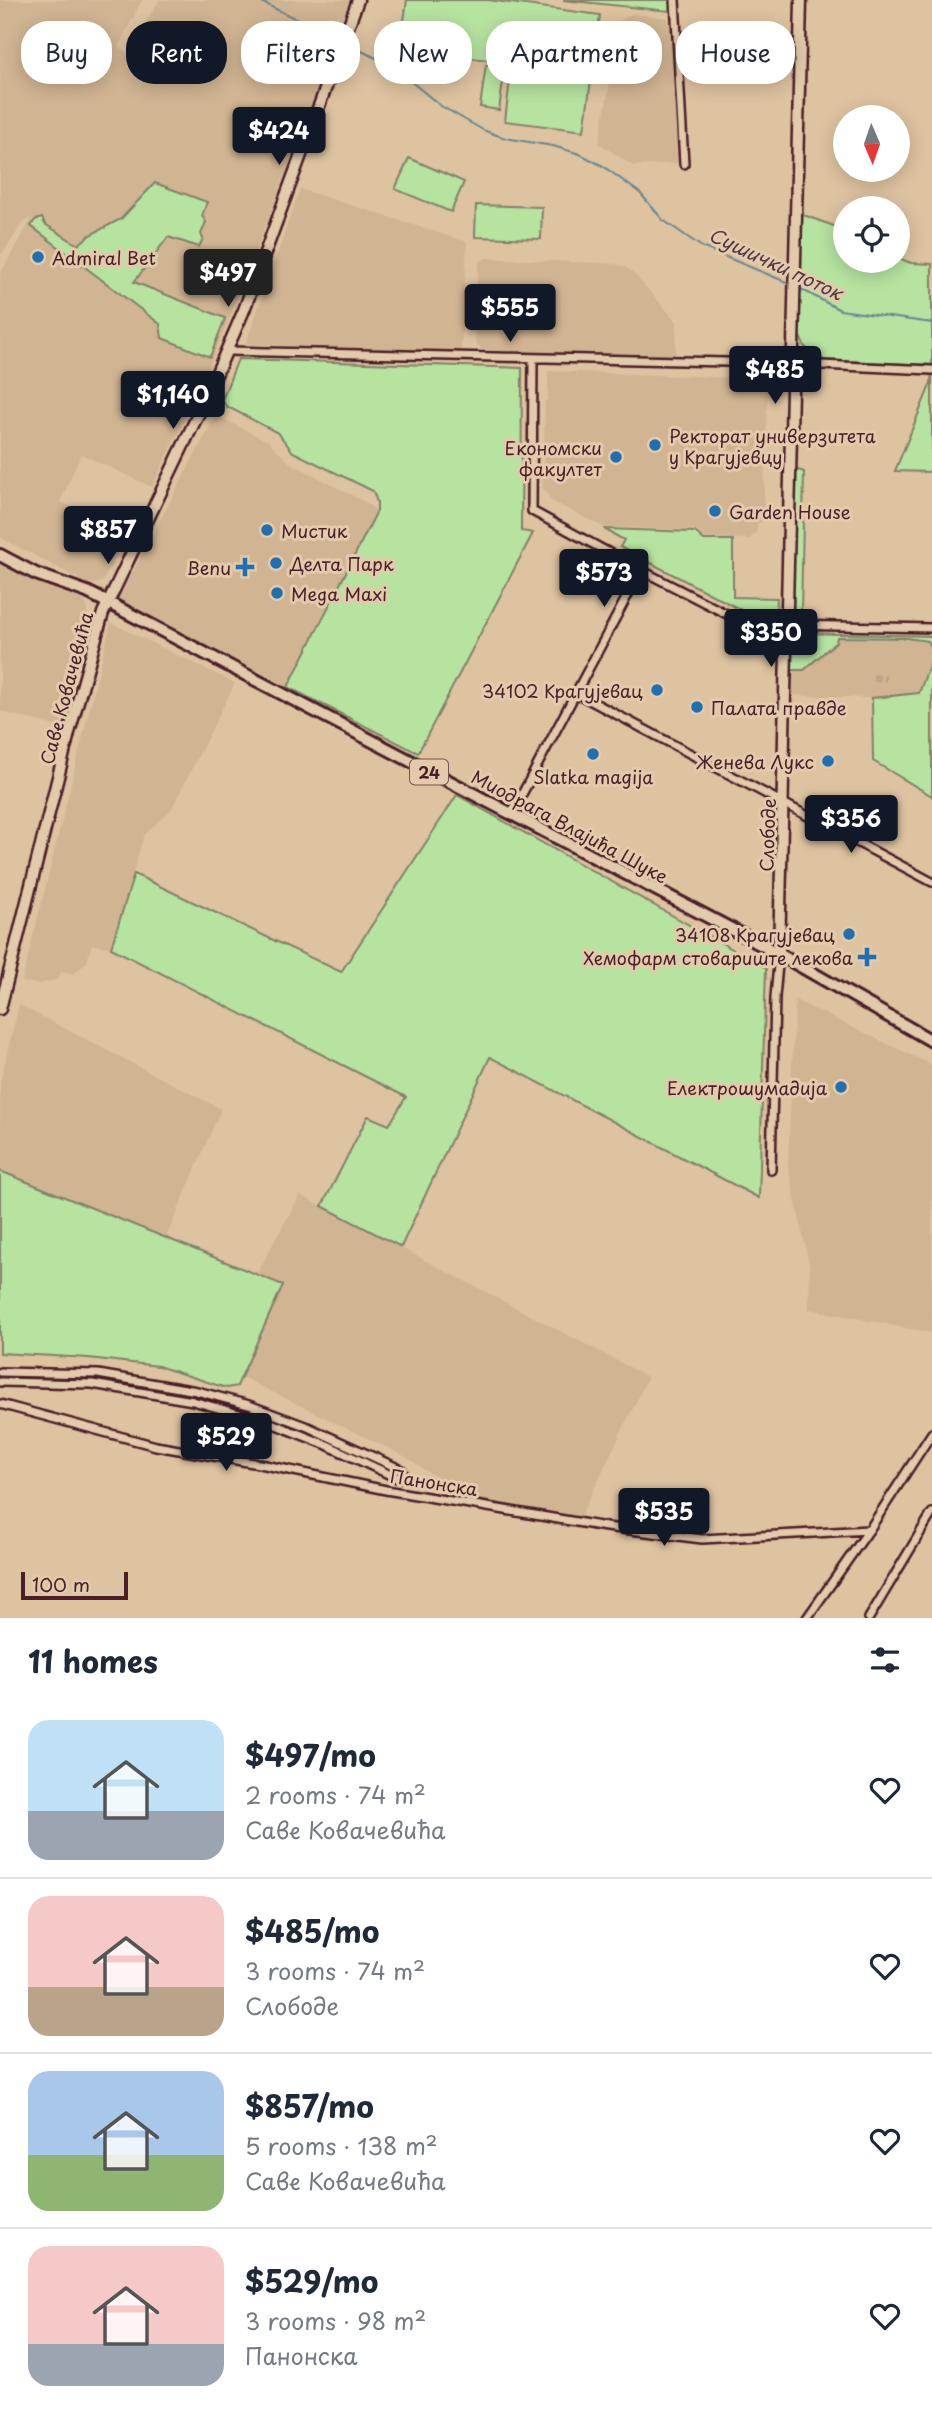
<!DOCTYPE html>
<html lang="en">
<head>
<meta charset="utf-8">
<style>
  :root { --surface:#fff; --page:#f2f2f3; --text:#1f2937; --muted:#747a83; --line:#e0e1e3; --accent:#111827 }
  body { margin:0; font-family:"Playpen Sans",sans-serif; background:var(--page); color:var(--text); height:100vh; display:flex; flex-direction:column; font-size:26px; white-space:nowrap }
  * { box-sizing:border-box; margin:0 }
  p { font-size:23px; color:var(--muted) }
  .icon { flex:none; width:38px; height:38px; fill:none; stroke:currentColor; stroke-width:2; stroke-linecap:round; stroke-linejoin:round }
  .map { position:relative; height:1618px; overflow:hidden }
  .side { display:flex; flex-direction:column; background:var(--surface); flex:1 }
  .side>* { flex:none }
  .hud { position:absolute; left:21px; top:21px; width:891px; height:63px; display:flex; gap:14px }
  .needle { width:46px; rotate:178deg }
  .buttons { position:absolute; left:833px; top:105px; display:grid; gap:14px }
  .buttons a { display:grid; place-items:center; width:77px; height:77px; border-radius:50%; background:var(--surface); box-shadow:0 4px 18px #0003; font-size:35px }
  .scale { position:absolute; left:21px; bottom:18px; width:107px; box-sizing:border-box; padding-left:7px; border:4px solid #4a1f2b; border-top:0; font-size:19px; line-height:24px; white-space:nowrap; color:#4a1f2b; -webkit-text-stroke:5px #e2caab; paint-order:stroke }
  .price { position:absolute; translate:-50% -60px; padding:0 16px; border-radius:7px; background:var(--accent); color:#fff; font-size:23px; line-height:46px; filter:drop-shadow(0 2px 4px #0008) }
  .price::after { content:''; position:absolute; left:50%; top:42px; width:21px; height:16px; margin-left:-10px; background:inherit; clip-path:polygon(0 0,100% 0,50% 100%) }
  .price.current { background:#222; color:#fff }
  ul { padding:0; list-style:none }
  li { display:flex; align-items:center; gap:21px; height:175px; padding:0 28px }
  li+li { border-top:2px solid var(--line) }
  li span { display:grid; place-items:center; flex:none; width:196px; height:140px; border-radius:21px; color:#555 }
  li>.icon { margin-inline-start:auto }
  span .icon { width:84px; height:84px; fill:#fffc; stroke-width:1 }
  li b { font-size:30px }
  h2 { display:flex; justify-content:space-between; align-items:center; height:84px; padding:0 28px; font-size:30px }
  .chip { padding:0 24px; border-radius:28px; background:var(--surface); box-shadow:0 4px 18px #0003; font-size:24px; line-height:63px }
  .chip.current { background:var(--accent); color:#fff }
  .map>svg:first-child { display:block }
</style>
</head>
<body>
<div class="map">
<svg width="932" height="1618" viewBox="0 0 932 1618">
  <rect width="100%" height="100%" fill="#dec3a0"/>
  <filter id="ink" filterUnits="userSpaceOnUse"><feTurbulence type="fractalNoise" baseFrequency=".0143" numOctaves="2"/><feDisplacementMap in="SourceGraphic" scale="14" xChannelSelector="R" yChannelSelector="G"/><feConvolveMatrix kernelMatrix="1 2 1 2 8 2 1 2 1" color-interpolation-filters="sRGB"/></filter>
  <g filter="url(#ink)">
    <path fill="#d1b492" d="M0 0H142L118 47 128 53 159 0H352L235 305 196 396 152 487 81 454 60 502 83 513 79 522 122 544 103 581 96 584 86 583 0 537V274L32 218 23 222 4 252 0 255Z
      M632 14 668 18 671 23 677 163 633 166 599 143 621 20Z
      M300 189 467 242 461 352 246 344Z
      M486 258 616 264 624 267 631 271 677 322 675 357 554 355 481 349 475 342 478 267 480 262Z
      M548 371 768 379 763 522H758L756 533 753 536 749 539 705 538 697 530 603 527 550 500 546 490H543L545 401 548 400Z
      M216 415 269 442 290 463 365 502 377 511 288 687 118 600Z
      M0 556 80 596 87 606V614L59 727 0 711Z
      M111 623 235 683 171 810 144 835 111 948 92 944 87 962 73 974 62 971 56 980 38 984 22 982Z
      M836 637 906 638 928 641 932 648V658L919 693 872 698 789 695 790 670Z
      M795 1000 932 1065V1333L809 1309 810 1268 788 1166Z
      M19 1005 221 1109 166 1238 0 1171V1082Z
      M300 1195 648 1377 580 1517 467 1499 408 1458 242 1377 283 1285 257 1273Z"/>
    <path fill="#b7e3a1" stroke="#808166" stroke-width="2" d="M407 0H488L600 15 584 131 505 121 512 63 400 49Z
      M563 0H669V11Z
      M486 65 505 67 499 110 480 107Z
      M409 158 464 182 451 212 395 189Z
      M155 183 207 202 202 216 206 222 201 234 203 239 199 247 168 237 134 282 225 318 210 357 162 338 160 324 31 226 35 220 42 218 45 224 78 245 90 235 121 219Z
      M476 205 542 207 541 239 475 237Z
      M795 212 845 230V261H898V258L911 263 932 264V365L824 360 805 347 797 331Z
      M238 359 522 368 521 531 533 533 418 753 288 687 377 511V502L373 491 293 452 278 433 226 406 222 400Z
      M932 370V472L895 471 931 383Z
      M795 469 804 472 801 613 787 614Z
      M604 529 695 532 704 540H733V597L777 598 776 613H747L620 547 624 540Z
      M796 633 932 636V648L928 641 906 638 837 637 836 642 804 670H790V638Z
      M932 658V796L873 761 872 698 919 693Z
      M457 795 766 968 759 1198 490 1057 401 1247 322 1206 368 1116 389 1125 406 1097 111 948 134 874 341 972Z
      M0 1171 283 1285 237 1386 226 1388 158 1366 89 1358 0 1353Z"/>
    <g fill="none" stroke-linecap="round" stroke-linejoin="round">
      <path stroke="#688792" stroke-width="2" d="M257 0 340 40
        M345 43 380 60 403 75 441 106 483 130 505 138 553 146 580 154 603 166 640 193 663 220 702 247 791 284
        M799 288 840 310 932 323"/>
      <path stroke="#c0a289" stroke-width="7" stroke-dasharray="7 3.5" stroke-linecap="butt" d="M873 678H886"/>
      <defs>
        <path id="street" d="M675 0 684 164
          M226 351 774 363 932 370
          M533 358 532 511 641 570
          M576 693 932 882
          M511 815 641 570 746 624 932 628
          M771 1170 775 997 779 954
          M0 1372 98 1374 197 1391 249 1405 308 1427 402 1470 404 1477 397 1478 327 1445 271 1423 193 1401 92 1384 0 1382
          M0 1404 156 1446 265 1465 386 1490 606 1527 702 1539 869 1530
          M807 1618 869 1530 932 1433
          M869 1618 932 1513"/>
        <path id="secondary" d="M779 954 801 0
          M0 1009 69 733 103 613 205 400 244 310 358 0"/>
        <path id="primary" d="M0 555 36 574 87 592 107 602 779 954 932 1041"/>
      </defs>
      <use href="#street" stroke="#4a1f2b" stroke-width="12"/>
      <use href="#secondary" stroke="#4a1f2b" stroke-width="15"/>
      <use href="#primary" stroke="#4a1f2b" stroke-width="16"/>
      <use href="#street" stroke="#e2caab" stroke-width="7"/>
      <use href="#secondary" stroke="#e2caab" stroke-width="10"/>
      <use href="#primary" stroke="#e2caab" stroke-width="10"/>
    </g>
  </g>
  <g fill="#1f6fb2" stroke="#e2caab" stroke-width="2.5">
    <circle cx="38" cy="257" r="7"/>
    <circle cx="655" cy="445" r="7"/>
    <circle cx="616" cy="457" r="7"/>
    <circle cx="715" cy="511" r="7"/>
    <circle cx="267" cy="530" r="7"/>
    <circle cx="276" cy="563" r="7"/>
    <path d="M241.5 556.5h7v7h7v7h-7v7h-7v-7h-7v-7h7z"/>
    <circle cx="277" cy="593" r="7"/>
    <circle cx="657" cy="690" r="7"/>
    <circle cx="697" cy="707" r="7"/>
    <circle cx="593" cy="754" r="7"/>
    <circle cx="828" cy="761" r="7"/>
    <circle cx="849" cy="934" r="7"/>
    <path d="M863.5 946.5h7v7h7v7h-7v7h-7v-7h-7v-7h7z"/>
    <circle cx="841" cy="1087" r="7"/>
  </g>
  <g text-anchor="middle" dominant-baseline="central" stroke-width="6" stroke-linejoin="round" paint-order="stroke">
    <rect fill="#e2caab" stroke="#785251" stroke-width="2" x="410" y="759.5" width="38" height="25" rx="5"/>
    <g font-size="16" font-weight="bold" fill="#4a1f2b">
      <text x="429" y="772">24</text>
    </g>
    <g font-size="18" fill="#4a1f2b" stroke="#e2caab" text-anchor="start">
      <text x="52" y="257">Admiral Bet</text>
      <text x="669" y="435">Ректорат универзитета<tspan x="669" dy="21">у Крагујевцу</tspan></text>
      <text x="602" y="447" text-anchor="end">Економски<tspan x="602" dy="21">факултет</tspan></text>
      <text x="729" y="511">Garden House</text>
      <text x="281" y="530">Мистик</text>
      <text x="290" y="563">Делта Парк</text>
      <text x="231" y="567" text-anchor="end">Benu</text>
      <text x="291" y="593">Mega Maxi</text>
      <text x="643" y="690" text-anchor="end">34102 Крагујевац</text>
      <text x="711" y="707">Палата правде</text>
      <text x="814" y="761" text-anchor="end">Женева Лукс</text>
      <text x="593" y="776" text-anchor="middle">Slatka magija</text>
      <text x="835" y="934" text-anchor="end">34108 Крагујевац</text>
      <text x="853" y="957" text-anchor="end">Хемофарм стовариште лекова</text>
      <text x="827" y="1087" text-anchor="end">Електрошумадија</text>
    </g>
    <g font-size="18" fill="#4a1f2b" stroke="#e2caab">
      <text transform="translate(66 688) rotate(-75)">Саве Ковачевића</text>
      <text transform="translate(570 826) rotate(28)">Миодрага Влајића Шуке</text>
      <text transform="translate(767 835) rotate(-88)">Слободе</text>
      <text transform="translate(434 1482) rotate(9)">Панонска</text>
    </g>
    <g font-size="19" font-style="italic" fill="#523945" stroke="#e2caab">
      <text transform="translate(776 263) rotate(25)">Сушички поток</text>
    </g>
  </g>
</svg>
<div class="buttons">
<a><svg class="needle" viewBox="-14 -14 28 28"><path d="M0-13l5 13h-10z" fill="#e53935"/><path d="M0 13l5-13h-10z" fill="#747a83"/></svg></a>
<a><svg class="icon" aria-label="locate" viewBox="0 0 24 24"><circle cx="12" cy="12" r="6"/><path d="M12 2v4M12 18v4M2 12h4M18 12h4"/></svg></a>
</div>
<div class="scale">100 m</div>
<b class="price" style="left:279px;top:167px">$424</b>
<b class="price current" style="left:228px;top:309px">$497</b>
<b class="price" style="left:510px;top:344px">$555</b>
<b class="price" style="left:775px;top:406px">$485</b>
<b class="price" style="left:173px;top:431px">$1,140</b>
<b class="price" style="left:108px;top:566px">$857</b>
<b class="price" style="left:604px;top:609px">$573</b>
<b class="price" style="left:771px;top:669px">$350</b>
<b class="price" style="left:851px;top:855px">$356</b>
<b class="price" style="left:226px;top:1473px">$529</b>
<b class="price" style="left:664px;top:1548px">$535</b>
<div class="hud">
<a class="chip">Buy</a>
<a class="chip current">Rent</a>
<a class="chip">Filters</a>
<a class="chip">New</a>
<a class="chip">Apartment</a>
<a class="chip">House</a>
</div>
</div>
<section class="side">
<h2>11 homes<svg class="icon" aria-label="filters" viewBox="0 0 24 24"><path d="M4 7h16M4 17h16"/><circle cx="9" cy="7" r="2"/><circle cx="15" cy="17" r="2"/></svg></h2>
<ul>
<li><span style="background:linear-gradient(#bfe0f5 65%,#9aa5b1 0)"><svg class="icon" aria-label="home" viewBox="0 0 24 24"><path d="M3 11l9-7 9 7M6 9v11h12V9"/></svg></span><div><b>$497/mo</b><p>2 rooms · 74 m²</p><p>Саве Ковачевића</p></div><svg class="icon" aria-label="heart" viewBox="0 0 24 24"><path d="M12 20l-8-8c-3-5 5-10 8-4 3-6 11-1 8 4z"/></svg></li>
<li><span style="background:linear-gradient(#f6c9c9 65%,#b9a48a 0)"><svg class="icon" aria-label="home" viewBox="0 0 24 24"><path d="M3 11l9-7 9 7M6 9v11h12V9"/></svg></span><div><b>$485/mo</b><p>3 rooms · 74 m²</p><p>Слободе</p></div><svg class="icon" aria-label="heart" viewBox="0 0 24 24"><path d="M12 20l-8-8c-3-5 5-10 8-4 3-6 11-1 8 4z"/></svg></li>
<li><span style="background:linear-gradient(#a9c7e8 60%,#8fb573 0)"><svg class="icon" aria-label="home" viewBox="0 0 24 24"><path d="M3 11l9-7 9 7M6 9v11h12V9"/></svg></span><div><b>$857/mo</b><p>5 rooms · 138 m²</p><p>Саве Ковачевића</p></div><svg class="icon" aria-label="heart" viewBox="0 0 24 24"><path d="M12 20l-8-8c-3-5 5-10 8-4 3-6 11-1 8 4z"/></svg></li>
<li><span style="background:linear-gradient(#f6c9c9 70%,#9aa5b1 0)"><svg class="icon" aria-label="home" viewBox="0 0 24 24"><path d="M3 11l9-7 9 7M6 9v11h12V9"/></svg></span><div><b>$529/mo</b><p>3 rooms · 98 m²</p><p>Панонска</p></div><svg class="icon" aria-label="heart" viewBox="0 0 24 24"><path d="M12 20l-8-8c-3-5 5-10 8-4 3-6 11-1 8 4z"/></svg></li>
</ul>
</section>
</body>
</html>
